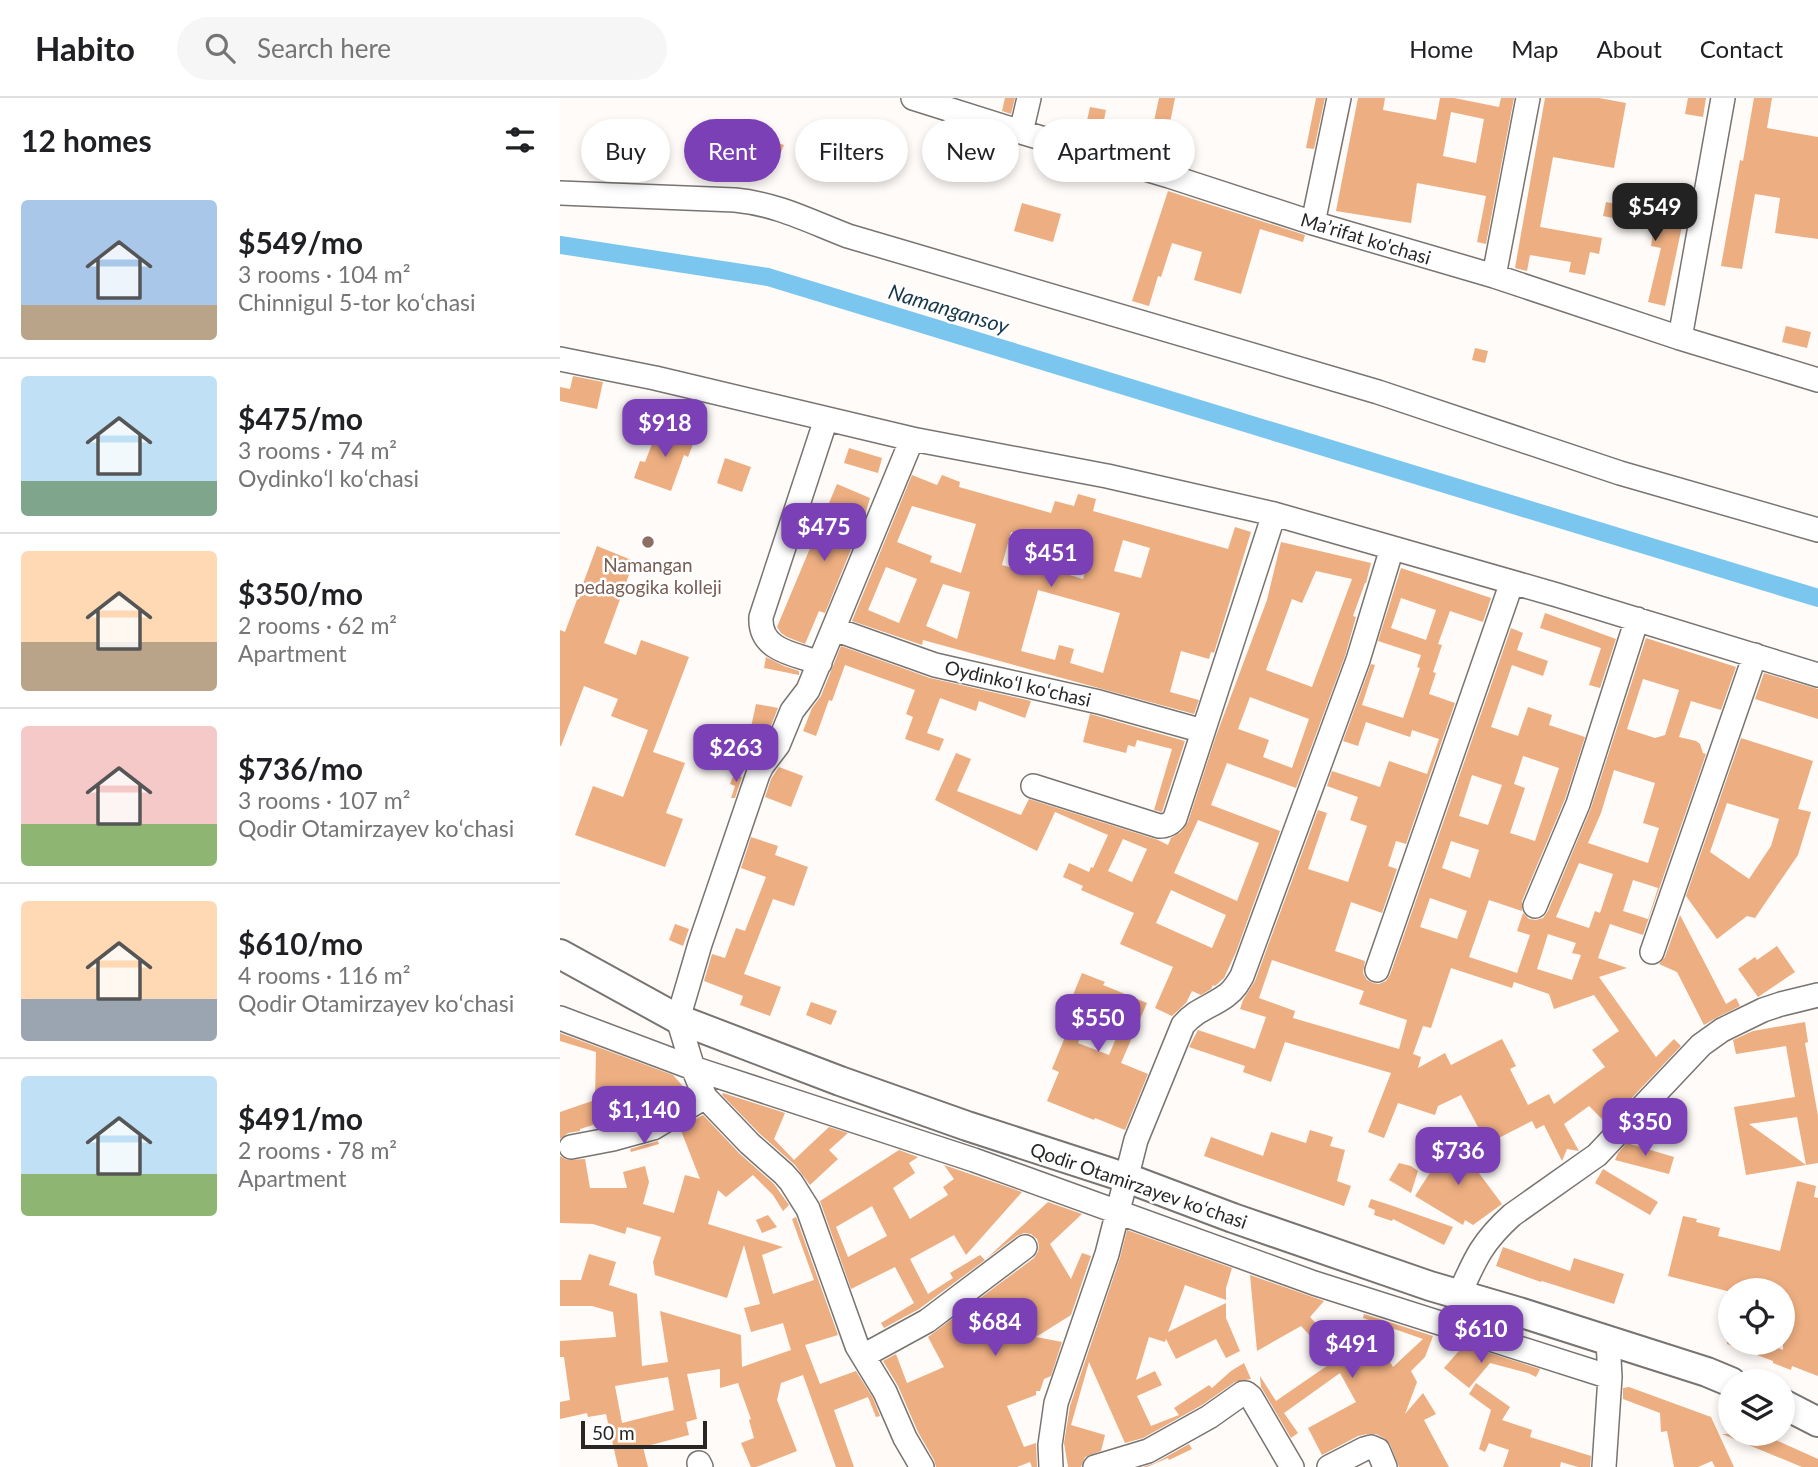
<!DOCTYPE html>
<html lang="en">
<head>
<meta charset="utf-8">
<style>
  :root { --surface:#fff; --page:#f6f6f6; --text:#202124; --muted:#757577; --line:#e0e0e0; --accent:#7c40b6 }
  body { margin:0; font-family:Lato,sans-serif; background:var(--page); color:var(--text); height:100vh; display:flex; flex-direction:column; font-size:26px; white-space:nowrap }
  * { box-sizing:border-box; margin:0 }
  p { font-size:23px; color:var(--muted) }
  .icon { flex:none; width:38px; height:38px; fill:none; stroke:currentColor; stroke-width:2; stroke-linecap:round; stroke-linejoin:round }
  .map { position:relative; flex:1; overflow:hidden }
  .side { display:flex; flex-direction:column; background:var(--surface); width:560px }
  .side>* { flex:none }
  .hud { position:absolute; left:21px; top:21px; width:665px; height:63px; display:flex; gap:14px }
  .tools { position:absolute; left:1158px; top:1180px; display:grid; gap:14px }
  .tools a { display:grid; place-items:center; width:77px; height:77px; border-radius:50%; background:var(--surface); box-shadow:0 4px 10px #0003; font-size:35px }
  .scale { position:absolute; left:21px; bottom:18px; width:126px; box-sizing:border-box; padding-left:7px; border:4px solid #292726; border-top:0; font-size:19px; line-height:24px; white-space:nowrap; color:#292726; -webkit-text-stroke:5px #fff; paint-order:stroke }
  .price { position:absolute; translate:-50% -60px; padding:0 16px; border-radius:14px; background:var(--accent); color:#fff; font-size:23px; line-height:46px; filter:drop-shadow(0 2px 4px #0008) }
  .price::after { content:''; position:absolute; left:50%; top:42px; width:21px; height:16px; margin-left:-10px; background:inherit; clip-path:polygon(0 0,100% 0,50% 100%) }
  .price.active { background:#222; color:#fff }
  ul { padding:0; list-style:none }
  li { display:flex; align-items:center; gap:21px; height:175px; padding:0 21px }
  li+li { border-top:2px solid var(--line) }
  li span { display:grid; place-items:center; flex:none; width:196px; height:140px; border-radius:7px; color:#555 }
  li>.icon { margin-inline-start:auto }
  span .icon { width:84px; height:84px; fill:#fffc; stroke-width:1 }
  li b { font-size:30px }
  h2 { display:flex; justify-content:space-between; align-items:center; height:84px; padding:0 21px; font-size:30px }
  .chip { padding:0 24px; border-radius:32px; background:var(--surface); box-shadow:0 4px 10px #0003; font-size:24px; line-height:63px }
  .chip.active { background:var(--accent); color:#fff }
  header { display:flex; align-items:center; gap:42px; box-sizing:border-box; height:98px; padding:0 35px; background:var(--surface); border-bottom:2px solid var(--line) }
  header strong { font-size:33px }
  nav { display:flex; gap:38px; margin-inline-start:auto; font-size:24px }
  .search { width:490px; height:63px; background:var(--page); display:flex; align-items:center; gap:18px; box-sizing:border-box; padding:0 24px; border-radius:38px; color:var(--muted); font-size:26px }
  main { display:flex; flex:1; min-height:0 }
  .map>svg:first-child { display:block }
</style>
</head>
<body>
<header>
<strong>Habito</strong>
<div class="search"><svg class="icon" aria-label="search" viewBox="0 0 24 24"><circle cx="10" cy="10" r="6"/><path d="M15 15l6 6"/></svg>Search here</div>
<nav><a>Home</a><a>Map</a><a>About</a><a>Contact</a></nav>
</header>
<main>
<section class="side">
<h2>12 homes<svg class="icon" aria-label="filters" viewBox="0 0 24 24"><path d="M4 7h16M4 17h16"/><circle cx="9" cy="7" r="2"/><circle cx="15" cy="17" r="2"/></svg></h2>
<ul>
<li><span style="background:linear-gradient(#a9c7e8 75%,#b9a48a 0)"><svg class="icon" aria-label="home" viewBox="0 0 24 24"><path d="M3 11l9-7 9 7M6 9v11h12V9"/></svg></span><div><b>$549/mo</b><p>3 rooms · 104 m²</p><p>Chinnigul 5-tor koʻchasi</p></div></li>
<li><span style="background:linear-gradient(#bfe0f5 75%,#7fa58c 0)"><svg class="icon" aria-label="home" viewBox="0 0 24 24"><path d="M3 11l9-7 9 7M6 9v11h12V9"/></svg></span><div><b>$475/mo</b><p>3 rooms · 74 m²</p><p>Oydinkoʻl koʻchasi</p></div></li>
<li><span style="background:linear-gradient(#ffd9b3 65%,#b9a48a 0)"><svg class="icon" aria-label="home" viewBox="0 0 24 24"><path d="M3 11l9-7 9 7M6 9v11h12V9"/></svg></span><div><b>$350/mo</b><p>2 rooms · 62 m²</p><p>Apartment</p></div></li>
<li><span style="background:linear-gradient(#f6c9c9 70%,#8fb573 0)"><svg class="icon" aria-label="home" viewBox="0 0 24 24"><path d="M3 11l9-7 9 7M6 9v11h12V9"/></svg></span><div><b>$736/mo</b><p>3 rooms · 107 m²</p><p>Qodir Otamirzayev koʻchasi</p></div></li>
<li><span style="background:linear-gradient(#ffd9b3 70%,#9aa5b1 0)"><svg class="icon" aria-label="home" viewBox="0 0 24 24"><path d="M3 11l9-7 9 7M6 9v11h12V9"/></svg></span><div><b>$610/mo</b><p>4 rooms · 116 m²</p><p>Qodir Otamirzayev koʻchasi</p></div></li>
<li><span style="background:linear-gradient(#bfe0f5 70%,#8fb573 0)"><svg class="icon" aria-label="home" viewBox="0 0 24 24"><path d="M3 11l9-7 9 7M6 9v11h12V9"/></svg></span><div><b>$491/mo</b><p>2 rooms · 78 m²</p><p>Apartment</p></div></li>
</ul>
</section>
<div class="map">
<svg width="1258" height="1369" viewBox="0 0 1258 1369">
  <rect width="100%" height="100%" fill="#fefbf8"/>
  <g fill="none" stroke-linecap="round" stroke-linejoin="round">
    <path stroke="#7bc6ef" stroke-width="18" d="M0 147 208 179 1258 500"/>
  </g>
  <path fill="#edae81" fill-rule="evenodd" d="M445 0H455L451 16 442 13Z
    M599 0H615L603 59 576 53 509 34 511 24 526 27 530 9 546 12 542 32 590 42Z
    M756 0H765L754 51 746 50Z
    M798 0H825L823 12 876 22 880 0H894L939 9 941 0H954L926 146 917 144 926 98 857 85 851 125 776 113ZM891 14 924 21 916 65 883 58Z
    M985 0H1039L1066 5 1054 70 993 59 980 129 1042 140 1039 156 1030 154 1025 177 1009 174 1011 164 970 157 967 173 955 170Z
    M1128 0H1146L1143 19 1125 16Z
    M1194 0H1212L1207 30 1258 39V141L1215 135 1220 100 1195 96 1182 171 1161 168 1180 62 1183 63Z
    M395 28 408 32 400 58 387 54Z
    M188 35 224 47 219 59 184 47Z
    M608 93 745 137 743 144 700 131 681 196 634 182 642 154 612 145 601 179 598 178 589 208 572 203Z
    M1046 104 1124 119 1105 208 1088 204 1101 150 1091 148 1094 128 1043 118Z
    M462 105 501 116 493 144 454 133Z
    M1226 228 1251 234 1247 250 1222 244Z
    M915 250 928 253 925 265 912 262Z
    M13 278 43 284 37 311 0 303V289L10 291Z
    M99 328 135 341 128 359 124 357 111 393 74 380 80 363 85 364Z
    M289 350 322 360 318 375 284 365Z
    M165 360 191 369 182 394 157 385Z
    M352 377 377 387 382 377 400 384 399 389 491 415 495 403 514 408 518 396 536 401 533 413 668 451 675 429 691 434 654 555 651 554 649 561 621 553 610 594 639 602 634 616 363 542 362 547 292 523ZM352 408 416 426 401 475 370 464 372 458 337 444ZM451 434 476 441 467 474 442 467ZM499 439 532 448 523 481 490 471ZM563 442 590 450 581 480 554 473ZM326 469 357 481 339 525 308 512ZM383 486 410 494 397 541 366 528ZM478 492 560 515 543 575 510 565 514 551 499 547 495 562 461 553Z
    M277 386 310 400 305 417 265 515 259 513 245 546 227 539 221 535 217 529Z
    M721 444 811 465 806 485H805L793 518 796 519 785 558 736 690 667 665 651 707 720 733 676 854 664 880 655 888 653 887 651 891 641 897 632 893 626 905 612 918 595 910 613 869 560 846 574 815 521 792 523 788 503 779 509 765 529 774 531 769 533 770 548 737 495 714 477 753 375 702 396 655 411 661 397 693 461 717 469 701 598 742 608 747 611 740 621 734 628 724 656 638 707 502ZM756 473 792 481 752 589 706 572 732 501 742 505ZM690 599 749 621 732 670 703 659 709 642 678 631ZM638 722 699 745 677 803 614 775ZM563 741 587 751 572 784 548 773ZM611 792 666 817 652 850 596 825Z
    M37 448 74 463 44 545 76 557 81 542 129 559 93 654 125 665 106 715 123 721 105 769 15 737 33 688 63 699 88 632 51 618 58 601 24 588 1 648H0V532L5 534Z
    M841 470 931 500 923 524 890 513 878 546 882 547 873 574 876 575 869 596 895 605 846 746 836 743 828 768 837 771 822 815 791 804 775 853 805 863 803 875 807 882 813 885 819 886 826 883 830 877 951 530 963 535 957 552 988 563 983 578 952 567 931 629 958 638 968 609 992 617 989 627 1025 639 1005 701 962 803V813L929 802 909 859 957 875 970 837 957 833 963 815 969 821 976 822 983 820 988 813 1031 710 1086 540 1176 569 1161 612 1131 603 1119 639 1136 643 1140 646 1143 655 1146 656 1083 837 1050 826 1038 860 1067 870 1039 879 1096 959 1114 941 1121 948 1047 1026 1029 1008 1004 1026 1019 1053 1007 1051 1002 1063 984 1027 976 1031 972 1023 927 1046 901 997 878 1008 875 1017 838 1005 824 1040 808 1034 831 975 725 944 711 984 683 974 685 968 629 949 638 932 695 951 706 919 680 911 683 902 695 883 758 712 767 715 748 771 788 784 807 728 790 722 798 699 767 688 772 673 820 689 829 663 867 676 879 641 852 632 850 639 806 624 798 648 783 643 811 566 815 567 802 607 843 620 860 570 857 569 861 557 818 543ZM841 500 876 512 866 542 831 530ZM1083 581 1119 592 1105 637 1095 640 1067 631ZM963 658 999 670 975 743 950 735 965 690 954 686ZM1054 672 1095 685 1083 725 1099 730 1088 765 1028 745 1041 715ZM912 677 942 687 928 727 899 718ZM891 743 919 752 910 780 882 770ZM1019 765 1053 776 1040 815 1035 813 1029 830 996 819ZM1073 782 1098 790 1088 821 1063 813ZM870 800 907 813 897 841 860 829ZM988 836 1016 845 1012 855 1021 857 1012 882 977 871ZM712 862 804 893 799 906 847 922 839 951 733 920 735 913 699 900ZM891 870 952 890 954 884 989 896 994 911 1034 897 1059 933 1032 952 1045 969 994 1006 989 996 968 1007 950 971 956 968 942 941 891 967 885 955 858 970 861 959 853 956 863 928 871 930Z
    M985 515 1056 541 1040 590 1029 587 1041 550 980 530Z
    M281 548 370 580 471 603 465 620 419 603 416 613 380 600 367 635 384 641 379 653 345 641 353 619 346 616 355 592 285 567 272 603 269 602 256 638 243 633 252 610 261 598Z
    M206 559 224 568 239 573V577L204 570Z
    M1204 575 1258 591V621L1195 601Z
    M196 606 218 610 206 640 201 646 188 643Z
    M530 616 625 643 602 714 594 712 612 651 577 642 575 649 568 647 566 655 523 644Z
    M1181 640 1253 663 1238 711 1251 714 1238 757 1195 820 1187 818 1157 841 1126 798ZM1167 705 1219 721 1211 748 1189 781 1150 754Z
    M219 669 243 678 231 709 205 699 211 681Z
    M174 676 182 679 175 700H171L175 688 170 686Z
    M191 739 218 748 215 757 248 769 234 808 213 801 184 876 221 889 210 918 180 907 183 898 144 883 152 856 165 860 176 830 185 833 206 779 181 770Z
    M1120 817 1166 906 1176 900 1180 908 1156 920 1144 927 1117 874 1099 866 1105 859Z
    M115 826 129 831 123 848 109 842Z
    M1217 848 1235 874 1198 899 1178 871 1195 859 1197 862Z
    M522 875 545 884 543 887 587 905 561 965 588 976 565 1032 535 1020 534 1022 487 1003 499 974 492 971 505 939 497 936ZM535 904 566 916 549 957 518 945Z
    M251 904 277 913 271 927 246 917Z
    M1245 924 1248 944 1245 945 1258 1018V1065L1246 1067 1237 1019 1189 1026 1246 1067 1186 1077 1174 1009 1235 999 1226 948 1176 956 1173 942 1193 933Z
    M0 935 113 977 127 993 87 1017 48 1028 46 1023 20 1031V1033L8 1035 0 1041V1014L35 1002 36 954 0 943Z
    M163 995 225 1015 214 1041 234 1062 269 1029 288 1035 269 1052 278 1061 250 1087 235 1067 200 1036 162 997Z
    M143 1017 180 1056 214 1086 229 1107 223 1113 213 1097 193 1077 166 1099 158 1092 148 1126 223 1149 202 1157 213 1196 254 1182 232 1121 236 1119 278 1237 245 1247 260 1286 296 1273 313 1300 320 1318 316 1319 308 1299 274 1312 294 1369H276L243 1277 221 1285 217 1302 237 1353 196 1369H191L181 1345 194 1340 189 1322 191 1321 178 1285 160 1290V1271L127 1276 137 1321 126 1324 129 1337 83 1349 88 1369H58L46 1316 28 1319 27 1315 0 1321V1304L10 1302 4 1259H0V1243L56 1239 53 1214 32 1208H0V1182H21L29 1156 56 1164 49 1187 77 1196 82 1268 108 1264 100 1213 181 1237 182 1269 231 1252 223 1225 191 1234 184 1210 200 1206 184 1147 167 1200 95 1177 93 1164 101 1139 67 1129 65 1136 33 1126 0 1125V1058L7 1062 25 1061 30 1090H67L63 1074 85 1068 89 1084 83 1106 114 1115 125 1077 140 1081 120 1030ZM108 1279 114 1312 62 1325 55 1288Z
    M750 1032 773 1039 770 1048 785 1052 777 1083 791 1088 784 1108 644 1058 651 1039 703 1058 711 1034 746 1045Z
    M891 1040 915 1055 910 1063 942 1106 913 1127 905 1122 903 1127 855 1098 871 1073 875 1074 879 1064 877 1063Z
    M98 1043 99 1046 71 1054 70 1051Z
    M1067 1045 1114 1059 1109 1076 1055 1062 1058 1055Z
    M339 1052 358 1059 349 1065 355 1075 333 1090 350 1121 388 1097 383 1089 394 1081 384 1067 462 1094 406 1157 394 1137 350 1161 368 1196 393 1180 390 1175 420 1157 425 1162 359 1211 324 1230 321 1225 354 1205 335 1169 291 1191 260 1103ZM312 1108 327 1138 288 1159 276 1129Z
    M839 1065 851 1068 858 1073 851 1095 829 1082Z
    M1043 1071 1098 1104 1090 1117 1035 1085Z
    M1237 1083 1256 1088 1254 1099 1258 1100V1278L1232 1268 1231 1272 1213 1265V1263L1167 1246V1244H1202L1223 1252V1192H1171V1194L1108 1178 1123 1118 1137 1121 1136 1124 1160 1130 1158 1138 1220 1153Z
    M811 1101 827 1106 893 1129 884 1147 833 1121 832 1123 814 1117 815 1112 808 1109Z
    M488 1104 522 1116 490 1146 511 1181 522 1155 531 1158 511 1217 476 1239 502 1244 491 1278 484 1281 480 1293H476V1297L447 1308 464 1349 476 1345 477 1369H472L470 1364 457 1369H376L374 1362 358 1334 338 1288 323 1263 336 1256 347 1285 384 1269 368 1239 474 1160 478 1154 479 1147 477 1141 471 1136 464 1135 457 1138 426 1161Z
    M208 1117 217 1129 202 1135 196 1122Z
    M567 1132 672 1170 666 1190V1202L625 1187 608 1234 666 1205V1220L680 1253 666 1260 656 1241 616 1261 606 1241 605 1244 589 1239 576 1282 595 1273 602 1287 577 1298 591 1328 619 1317 614 1310 649 1287 652 1290 671 1273 684 1265 691 1281 675 1284 642 1307 583 1340 565 1345 529 1264 511 1327 545 1337 541 1353 525 1359 521 1369H508L504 1345 510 1308 560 1160Z
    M943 1149 1010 1173 1014 1160 1064 1176 1054 1206 982 1183 981 1184 936 1168Z
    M690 1177 764 1203 750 1219 783 1254 808 1226 833 1269 863 1241 803 1220 804 1216 873 1238 865 1259 851 1273 857 1284 845 1316 863 1295 876 1316 864 1322 889 1369H839L830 1346 824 1340 816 1336H807L798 1338 762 1357 748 1330 796 1304 780 1275 724 1315 738 1335 731 1340 701 1289 700 1278 716 1303 774 1263 741 1228 697 1253Z
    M904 1247 980 1271 976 1279 968 1275 930 1265 909 1290 884 1270Z
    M916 1285 950 1309 942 1322 972 1332 970 1339 1031 1358 1030 1369H1018L1001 1364 1000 1369H943L949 1352 929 1345 925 1354 919 1351 931 1312 909 1296Z
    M1069 1289 1151 1319 1174 1369H1155L1152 1363 1138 1369H1114L1107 1333 1101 1334 1100 1315 1063 1301V1290Z
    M1200 1335 1258 1361V1369H1242L1162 1336Z
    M629 1346 632 1351 609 1362 608 1360 587 1369H583L595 1365Z"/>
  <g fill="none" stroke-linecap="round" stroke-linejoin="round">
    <defs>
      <path id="minor" d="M353 0 461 34 609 78 753 125 934 178 1120 240 1258 282
        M461 34 469 0
        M0 95 175 102C217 106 249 123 288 138L818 294 1060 375 1258 432
        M753 125 779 0
        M934 178 968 0
        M1120 240 1163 0
        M0 261 95 280 352 341 547 378 714 416 997 497 1258 577
        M352 341 248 592 232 613 218 647 202 668 198 676 140 846 118 921 133 970 145 999 190 1046 224 1076 231 1084 248 1111 297 1248 325 1294 345 1340 362 1369
        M274 531 375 567 539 604 643 633
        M260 565C235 556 199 553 201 519L266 321
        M473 688 599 728C607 728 611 726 615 720L714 416
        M975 808 1018 706 1077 521
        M1092 854 1195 557
        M817 872 952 484
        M0 920 133 970 414 1062 754 1185 1050 1279
        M11 1049 53 1041 93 1030 145 999
        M899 1197C915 1161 922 1144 952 1117L1037 1057 1141 947 1162 932 1203 912 1221 906 1258 897
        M303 1258 367 1223 465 1149
        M139 1365 141 1369
        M491 1369 490 1347 496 1305 547 1156 576 1042 623 927C637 911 651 909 667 897 674 892 678 885 682 878L798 562 832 450
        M535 1369 588 1353 649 1319 683 1295H686L691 1299 732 1369
        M769 1369 804 1351 811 1349 818 1352 825 1369
        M1044 1369 1050 1279 1048 1243"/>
      <path id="major" d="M0 856 118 921 280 983 407 1028 567 1080 673 1120 870 1188 959 1214 1147 1274 1171 1284
        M1223 1306 1258 1324"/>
    </defs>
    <use href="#minor" stroke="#777471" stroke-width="26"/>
    <use href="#major" stroke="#777471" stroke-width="32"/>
    <use href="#minor" stroke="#fff" stroke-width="23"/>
    <use href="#major" stroke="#fff" stroke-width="28"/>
  </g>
  <circle fill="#8d6e63" stroke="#fff" stroke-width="2.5" cx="88" cy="444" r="7"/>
  <g text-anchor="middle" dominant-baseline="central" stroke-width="5" stroke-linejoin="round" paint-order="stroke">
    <g font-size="19" fill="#292726" stroke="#fff">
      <text transform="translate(806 140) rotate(17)">Maʼrifat ko'chasi</text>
      <text transform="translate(458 585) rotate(13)">Oydinkoʻl koʻchasi</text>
      <text transform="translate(579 1087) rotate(19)">Qodir Otamirzayev koʻchasi</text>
    </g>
    <g font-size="19" fill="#785e54" stroke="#fff">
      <text x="88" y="466">Namangan<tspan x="88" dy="22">pedagogika kolleji</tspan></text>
    </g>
    <g font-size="21" font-style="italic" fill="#153749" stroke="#fff">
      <text transform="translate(389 210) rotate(17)">Namangansoy</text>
    </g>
  </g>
</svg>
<div class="tools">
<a><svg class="icon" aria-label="locate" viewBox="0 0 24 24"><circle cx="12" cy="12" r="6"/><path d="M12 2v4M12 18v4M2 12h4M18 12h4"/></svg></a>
<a><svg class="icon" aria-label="layers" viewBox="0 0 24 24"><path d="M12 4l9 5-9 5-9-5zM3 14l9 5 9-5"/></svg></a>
</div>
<div class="scale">50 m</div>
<b class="price active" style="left:1095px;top:145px">$549</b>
<b class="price" style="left:105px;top:361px">$918</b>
<b class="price" style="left:264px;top:465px">$475</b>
<b class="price" style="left:491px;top:491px">$451</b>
<b class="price" style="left:176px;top:686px">$263</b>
<b class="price" style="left:538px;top:956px">$550</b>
<b class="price" style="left:84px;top:1048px">$1,140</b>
<b class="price" style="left:1085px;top:1060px">$350</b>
<b class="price" style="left:898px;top:1089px">$736</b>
<b class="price" style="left:435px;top:1260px">$684</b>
<b class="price" style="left:921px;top:1267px">$610</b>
<b class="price" style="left:792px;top:1282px">$491</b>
<div class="hud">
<a class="chip">Buy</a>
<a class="chip active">Rent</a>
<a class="chip">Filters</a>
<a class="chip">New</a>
<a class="chip">Apartment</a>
</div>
</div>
</main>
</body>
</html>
